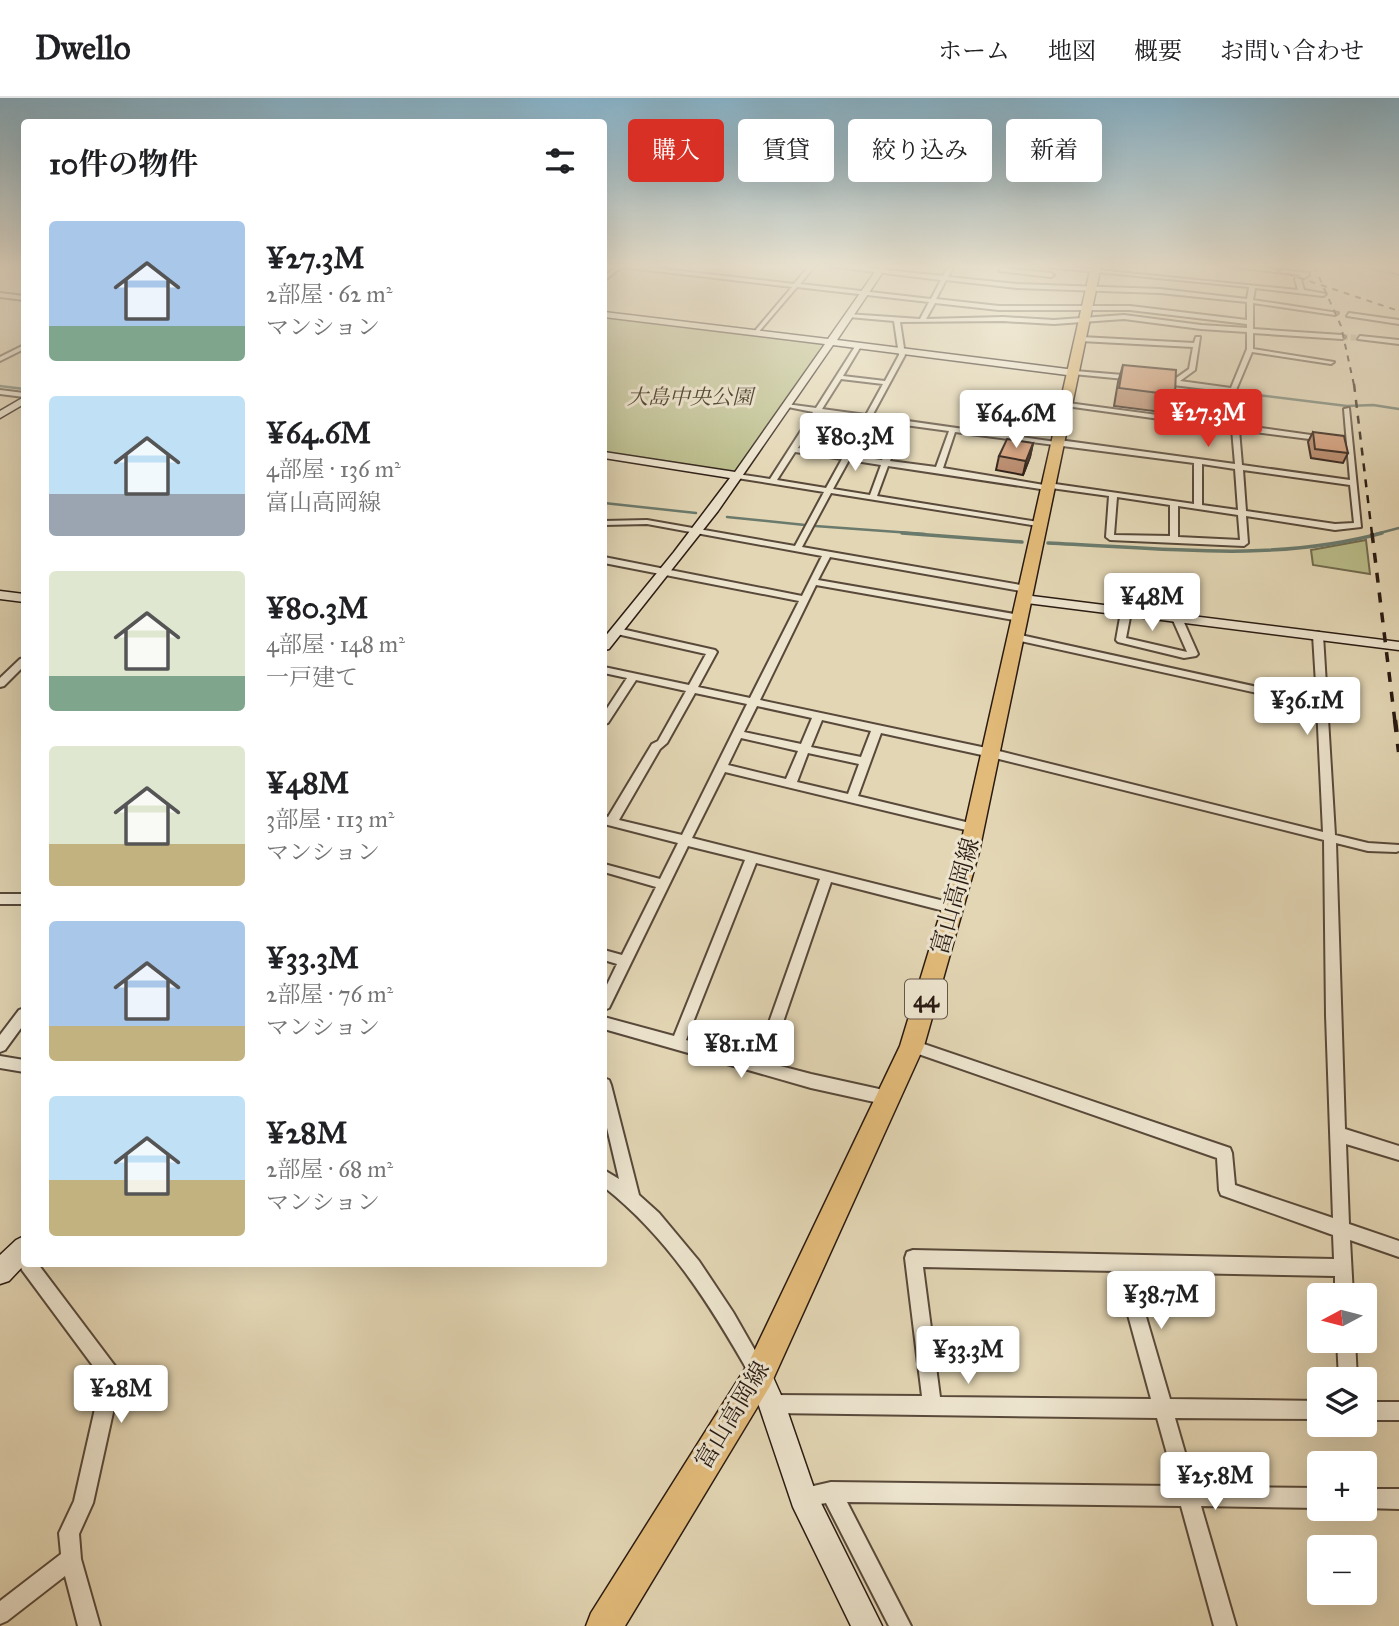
<!DOCTYPE html>
<html lang="ja">
<head>
<meta charset="utf-8">
<style>
  :root { --surface:#fff; --page:#f6f6f6; --text:#202124; --muted:#757577; --line:#e0e0e0; --accent:#d93025 }
  body { margin:0; font-family:"IM FELL Great Primer","Noto Serif JP",serif; background:var(--page); color:var(--text); height:100vh; display:flex; flex-direction:column; font-size:26px; white-space:nowrap }
  * { box-sizing:border-box; margin:0 }
  p { font-size:23px; color:var(--muted) }
  .icon { flex:none; width:38px; height:38px; fill:none; stroke:currentColor; stroke-width:2; stroke-linecap:round; stroke-linejoin:round }
  .map { position:relative; flex:1; overflow:hidden }
  .sheet { position:absolute; left:21px; top:21px; width:586px; height:1148px; display:flex; flex-direction:column; background:var(--surface); border-radius:7px; box-shadow:0 7px 28px #0002 }
  .sheet>* { flex:none }
  .banner { position:absolute; left:628px; top:21px; width:665px; height:63px; display:flex; gap:14px }
  .needle { width:46px; rotate:263deg }
  .tools { position:absolute; left:1307px; top:1185px; display:grid; gap:14px }
  .tools a { display:grid; place-items:center; width:70px; height:70px; border-radius:7px; background:var(--surface); box-shadow:0 7px 28px #0002; font-size:35px }
  .price { position:absolute; translate:-50% -60px; padding:0 16px; border-radius:7px; background:#fff; color:#222; font-size:23px; line-height:46px; filter:drop-shadow(0 2px 4px #0008) }
  .price::after { content:''; position:absolute; left:50%; top:42px; width:21px; height:16px; margin-left:-10px; background:inherit; clip-path:polygon(0 0,100% 0,50% 100%) }
  .price.selected { background:var(--accent); color:#fff }
  ul { padding:0; list-style:none }
  li { display:flex; align-items:center; gap:21px; height:175px; padding:0 28px }
  li span { display:grid; place-items:center; flex:none; width:196px; height:140px; border-radius:7px; color:#555 }
  li>.icon { margin-inline-start:auto }
  span .icon { width:84px; height:84px; fill:#fffc; stroke-width:1 }
  li b { font-size:30px }
  h2 { display:flex; justify-content:space-between; align-items:center; height:84px; padding:0 28px; font-size:30px }
  .chip { padding:0 24px; border-radius:7px; background:var(--surface); box-shadow:0 7px 28px #0002; font-size:24px; line-height:63px }
  .chip.selected { background:var(--accent); color:#fff }
  header { display:flex; align-items:center; gap:42px; box-sizing:border-box; height:98px; padding:0 35px; background:var(--surface); border-bottom:2px solid var(--line) }
  header strong { font-size:33px }
  nav { display:flex; gap:38px; margin-inline-start:auto; font-size:24px }
  .map>svg:first-child { display:block }
</style>
</head>
<body>
<header>
<strong>Dwello</strong>
<nav><a>ホーム</a><a>地図</a><a>概要</a><a>お問い合わせ</a></nav>
</header>
<div class="map">
<svg width="1399" height="1528" viewBox="0 0 1399 1528">
  <rect width="100%" height="100%" fill="#e3d6b4"/>
  <filter id="stains"><feTurbulence type="fractalNoise" baseFrequency=".00286" numOctaves="4"/><feColorMatrix values="0 0 0 0 .2 0 0 0 0 .09 0 0 0 0 .02 0 0 0 .5 -.17"/></filter>
  <radialGradient id="worn" r=".72"><stop offset=".6" stop-color="#630" stop-opacity="0"/><stop offset="1" stop-color="#630" stop-opacity=".3"/></radialGradient>
  <path fill="#b9bc89" stroke="#716b4e" stroke-width="2" d="M604 217 829 245 737 377 604 356Z
    M1366 442 1370 476 1313 467 1311 452Z"/>
  <g fill="none" stroke-linecap="round" stroke-linejoin="round">
    <path stroke="#6a7a6d" stroke-width="2" d="M1357 168 1399 177"/>
    <path stroke="#6a7a6d" stroke-width="2.5" d="M0 288 24 291
      M1233 294 1347 308 1373 307 1399 311
      M604 405 696 415
      M727 419 805 427
      M815 428 925 436
      M1376 436 1399 430"/>
    <path stroke="#6a7a6d" stroke-width="3.5" d="M902 435 1022 444
      M1048 445C1159 450 1273 465 1382 435"/>
    <path stroke="#beb094" stroke-width="6" stroke-dasharray="6 2.5" stroke-linecap="butt" d="M1342 239 1360 240"/>
    <defs>
      <path id="street" d="M617 168H637L794 186 809 168H815L800 186 931 201 941 182 827 168H846L943 178 948 168H954L948 179 1017 186 1160 191 1247 201 1249 189 1036 168H1057L1298 192 1295 181 1301 177 1227 168H1246L1309 175V177L1301 182 1304 192 1326 196 1323 198 1255 190 1253 202 1338 215 1335 217 1253 205V231L1342 237 1345 239 1342 241 1253 235V251L1334 264 1331 266 1252 254 1236 292 1239 327 1325 339 1329 341 1325 343 1239 332 1242 367 1350 382 1344 311 1349 310 1361 429 1335 432 1246 418 1248 445 1244 448 1110 442 1106 439 1109 398 1051 390 1047 392 888 368 877 398 1038 424 1042 426 1038 428 831 395 802 449 1026 488 1031 491 1026 494 830 459 818 482 1020 517 1025 520 1020 523 816 487 760 602 991 651 1323 734 1317 608 1016 542 1011 539 1016 536 1317 602 1313 537 1318 534 1323 537 1335 737 1368 745 1399 747V753L1396 754 1368 753 1336 745 1345 1031 1399 1048V1062L1346 1046 1349 1126 1399 1143V1159L1350 1142 1353 1197H1335V1178L1133 1174 1170 1301 1320 1303V1321L1175 1320 1195 1389 1320 1390V1410L1201 1408 1236 1528H1214L1181 1408 847 1404 911 1528H889L826 1405 803 1409 796 1406 793 1399 796 1392 831 1384 1176 1388 1157 1320 772 1315 765 1313 763 1306 765 1299 772 1297 922 1298 905 1160 907 1154 913 1152 1334 1161 1333 1137 1221 1097 1219 1092 1217 1060 907 952 905 948 907 944 912 942 1230 1050 1232 1055 1235 1087 1333 1120 1326 917 1324 742 991 659 881 635 858 698 974 726 980 730 978 733 974 734 725 674 692 740 952 805 957 807 958 810 957 813 952 815 831 784 769 965 811 976 888 993 893 995 895 1000 893 1005 888 1007 811 990 604 931V919L674 938 745 762 688 748 609 910 604 912V893L617 866 604 862V852L622 857 656 789 604 774V766L660 781 678 745 604 726V718L608 719 652 646 658 643 686 593 636 582 608 625 604 626V615L627 580 604 575V569L689 587 706 556 617 536 612 533 617 530 715 552 717 554 698 589 750 600 799 503 604 465V459L802 498 822 458 647 426 604 427V423L647 422 795 448 824 394 737 380 733 378 737 376 770 381 813 314 783 308 786 306 816 310 856 247 861 248 843 278 885 283 899 257 894 223 849 219 847 216 920 221 929 204 797 189 756 237 754 234 792 189 621 169 604 183V178ZM946 182 1017 190 1160 195 1247 204V222L1130 208H999L936 201ZM935 205 999 212H1130L1247 226V230L1201 227 1124 217 1054 222 1003 219 926 221ZM1124 221 1201 231 1247 234V251L1231 290 1180 283 1195 272 1200 239H1196L1194 245 1081 239 1078 241 1081 243 1193 249 1189 271 1172 283 1160 281 1157 283 1173 287 1230 294 1232 327 1068 305 1066 306V308L1232 331 1235 366 1059 342 1056 344 872 318 905 257 900 224 1003 223 1054 226ZM841 281 883 286 866 317 822 311ZM820 315 864 321 844 357 798 350ZM870 322 898 326 882 362 851 358ZM905 327 949 333 936 369 890 363ZM955 334 1194 365V406L1048 385 1044 387 943 370ZM795 354 842 361 826 390 777 382ZM849 362 881 367 870 397 833 391ZM1202 366 1235 371 1238 412 1202 407ZM1243 372 1350 387 1354 425 1335 426 1246 413ZM1117 399 1170 407V438L1114 437ZM1178 408 1238 417 1240 442 1178 439ZM695 595 747 606 682 737 619 722 660 651 667 645ZM757 608 812 620 801 646 744 634ZM822 622 871 633 861 659 811 649ZM741 640 798 653 786 681 728 667ZM808 655 859 666 848 696 797 684ZM756 765 820 781 756 961 686 942ZM923 1169 1116 1173 1151 1301 940 1299Z
        M1001 170 1051 175 1054 177 1051 179 999 173Z
        M0 195 24 198V202L0 199Z
        M1349 215 1399 222V226L1347 218Z
        M1360 238 1399 242V246L1358 241Z
        M24 247V251L0 263V259Z
        M1075 273 1135 278 1138 280 1135 282 1073 276 1072 275Z
        M0 292 24 295V299L0 296Z
        M1126 511 1131 514 1126 540 1187 554 1172 520 1177 517 1182 520 1198 556 1196 558 1184 560 1118 544 1116 542 1121 514Z
        M24 560V568L4 588 0 589V580L20 561Z
        M0 796H24V806H0Z
        M24 910V926L5 952 0 954V937L19 912Z
        M0 958 24 962V974L0 970Z
        M604 980 609 982 611 987 639 1097 659 1115 699 1163 733 1214 765 1270 768 1276 765 1282 759 1285 753 1282C712 1210 670 1141 604 1089V1072L619 1081 604 1017Z
        M24 1159V1166H38L118 1272 121 1278 93 1405 79 1436 81 1461 100 1528H78L65 1478 7 1523 0 1526V1503L61 1456 59 1435 74 1403 102 1280 22 1172 20 1166Z
        M1337 1242H1355L1357 1281H1339Z
        M1365 1304H1399V1322H1365Z
        M1365 1391H1399V1411L1364 1410Z"/>
      <path id="secondary" d="M879 168H887L837 242 1075 272 1080 275 1075 278 833 247 718 413 609 551 604 552V540L674 454 730 380 604 360V354L735 374 825 246 604 219V214L828 241Z
        M24 299V306L0 320V313Z
        M0 493 24 496V504L0 501Z
        M1024 497 1399 544V552L1019 504 1017 501Z
        M24 1138 25 1166 9 1183 0 1186V1157L16 1142Z
        M759 1264 768 1268 785 1306 815 1393 882 1528H851L793 1409 759 1308 746 1277 750 1268Z"/>
      <path id="primary" d="M1091 168H1101L979 754 924 948 770 1288 625 1528H586L591 1515 748 1266 900 948 959 754Z"/>
    </defs>
    <use href="#street" stroke="#58493a" stroke-width="4"/>
    <use href="#secondary" stroke="#291a12" stroke-width="3"/>
    <use href="#primary" stroke="#291a12" stroke-width="3"/>
    <use href="#street" fill="#ede4ce" fill-rule="evenodd"/>
    <use href="#secondary" fill="#ede4ce" fill-rule="evenodd"/>
    <use href="#primary" fill="#e2bb7a" fill-rule="evenodd"/>
    <path stroke="#291a12" stroke-width="2" stroke-dasharray="6 6" stroke-linecap="butt" d="M1264 168 1399 213
      M1314 168 1341 228 1354 287"/>
    <path stroke="#291a12" stroke-width="2.5" stroke-dasharray="8 8" stroke-linecap="butt" d="M1354 286 1372 436"/>
    <path stroke="#291a12" stroke-width="3.5" stroke-dasharray="10 10" stroke-linecap="butt" d="M1372 435 1395 624"/>
    <path stroke="#291a12" stroke-width="4.5" stroke-dasharray="12 12" stroke-linecap="butt" d="M1395 622 1399 654"/>
  </g>
  <path fill="#b8886a" stroke="#291a12" stroke-width="2" d="M1123 267 1175 297 1169 315 1114 308 1118 284Z
    M1313 334 1348 355 1343 365 1311 360 1308 344Z
    M1033 345 1030 359 1023 377 996 372 999 358Z"/>
  <path fill="#966f56" stroke="#291a12" stroke-width="2" d="M1033 345 1030 359 1023 377 1026 363Z"/>
  <path fill="#d69e7b" stroke="#291a12" stroke-width="2" d="M1123 267 1176 272 1175 297 1119 290Z
    M1313 334 1344 338 1348 355 1315 351Z
    M1007 341 1033 345 1026 363 999 358Z"/>
  <linearGradient id="sky" x2="0" y2="1"><stop stop-color="#87b6cf"/><stop offset="0.44" stop-color="#f2eddd"/><stop offset="1" stop-color="#f2eddd" stop-opacity="0"/></linearGradient>
  <rect width="1399" height="382" fill="url(#sky)"/>
  <g text-anchor="middle" dominant-baseline="central" stroke-width="6" stroke-linejoin="round" paint-order="stroke">
    <g font-size="21" font-style="italic" fill="#544b36" stroke="#ede4ce">
      <text x="690" y="299">大島中央公園</text>
    </g>
    <rect fill="#ede4ce" stroke="#64574a" stroke-width="2" x="905" y="881.5" width="42" height="39" rx="5"/>
    <g font-size="23" font-weight="bold" fill="#291a12">
      <text x="926" y="901">44</text>
    </g>
    <g font-size="24" fill="#291a12" stroke="#ede4ce">
      <text transform="translate(955 798) rotate(-74)">富山高岡線</text>
      <text transform="translate(732 1317) rotate(-59)">富山高岡線</text>
    </g>
  </g>
  <rect width="100%" height="100%" filter="url(#stains)"/>
  <rect width="100%" height="100%" fill="url(#worn)"/>
</svg>
<div class="tools">
<a><svg class="needle" viewBox="-14 -14 28 28"><path d="M0-13l5 13h-10z" fill="#e53935"/><path d="M0 13l5-13h-10z" fill="#757577"/></svg></a>
<a><svg class="icon" aria-label="layers" viewBox="0 0 24 24"><path d="M12 4l9 5-9 5-9-5zM3 14l9 5 9-5"/></svg></a>
<a>+</a>
<a>−</a>
</div>
<b class="price selected" style="left:1208px;top:351px">¥27.3M</b>
<b class="price" style="left:1016px;top:352px">¥64.6M</b>
<b class="price" style="left:855px;top:375px">¥80.3M</b>
<b class="price" style="left:1152px;top:535px">¥48M</b>
<b class="price" style="left:1307px;top:639px">¥36.1M</b>
<b class="price" style="left:741px;top:982px">¥81.1M</b>
<b class="price" style="left:1161px;top:1233px">¥38.7M</b>
<b class="price" style="left:968px;top:1288px">¥33.3M</b>
<b class="price" style="left:121px;top:1327px">¥28M</b>
<b class="price" style="left:1215px;top:1414px">¥25.8M</b>
<div class="banner">
<a class="chip selected">購入</a>
<a class="chip">賃貸</a>
<a class="chip">絞り込み</a>
<a class="chip">新着</a>
</div>
<section class="sheet">
<h2>10件の物件<svg class="icon" aria-label="filters" viewBox="0 0 24 24"><path d="M4 7h16M4 17h16"/><circle cx="9" cy="7" r="2"/><circle cx="15" cy="17" r="2"/></svg></h2>
<ul>
<li><span style="background:linear-gradient(#a9c7e8 75%,#7fa58c 0)"><svg class="icon" aria-label="home" viewBox="0 0 24 24"><path d="M3 11l9-7 9 7M6 9v11h12V9"/></svg></span><div><b>¥27.3M</b><p>2部屋 · 62 m²</p><p>マンション</p></div></li>
<li><span style="background:linear-gradient(#bfe0f5 70%,#9aa5b1 0)"><svg class="icon" aria-label="home" viewBox="0 0 24 24"><path d="M3 11l9-7 9 7M6 9v11h12V9"/></svg></span><div><b>¥64.6M</b><p>4部屋 · 136 m²</p><p>富山高岡線</p></div></li>
<li><span style="background:linear-gradient(#dfe7d0 75%,#7fa58c 0)"><svg class="icon" aria-label="home" viewBox="0 0 24 24"><path d="M3 11l9-7 9 7M6 9v11h12V9"/></svg></span><div><b>¥80.3M</b><p>4部屋 · 148 m²</p><p>一戸建て</p></div></li>
<li><span style="background:linear-gradient(#dfe7d0 70%,#c2b280 0)"><svg class="icon" aria-label="home" viewBox="0 0 24 24"><path d="M3 11l9-7 9 7M6 9v11h12V9"/></svg></span><div><b>¥48M</b><p>3部屋 · 113 m²</p><p>マンション</p></div></li>
<li><span style="background:linear-gradient(#a9c7e8 75%,#c2b280 0)"><svg class="icon" aria-label="home" viewBox="0 0 24 24"><path d="M3 11l9-7 9 7M6 9v11h12V9"/></svg></span><div><b>¥33.3M</b><p>2部屋 · 76 m²</p><p>マンション</p></div></li>
<li><span style="background:linear-gradient(#bfe0f5 60%,#c2b280 0)"><svg class="icon" aria-label="home" viewBox="0 0 24 24"><path d="M3 11l9-7 9 7M6 9v11h12V9"/></svg></span><div><b>¥28M</b><p>2部屋 · 68 m²</p><p>マンション</p></div></li>
</ul>
</section>
</div>
</body>
</html>
